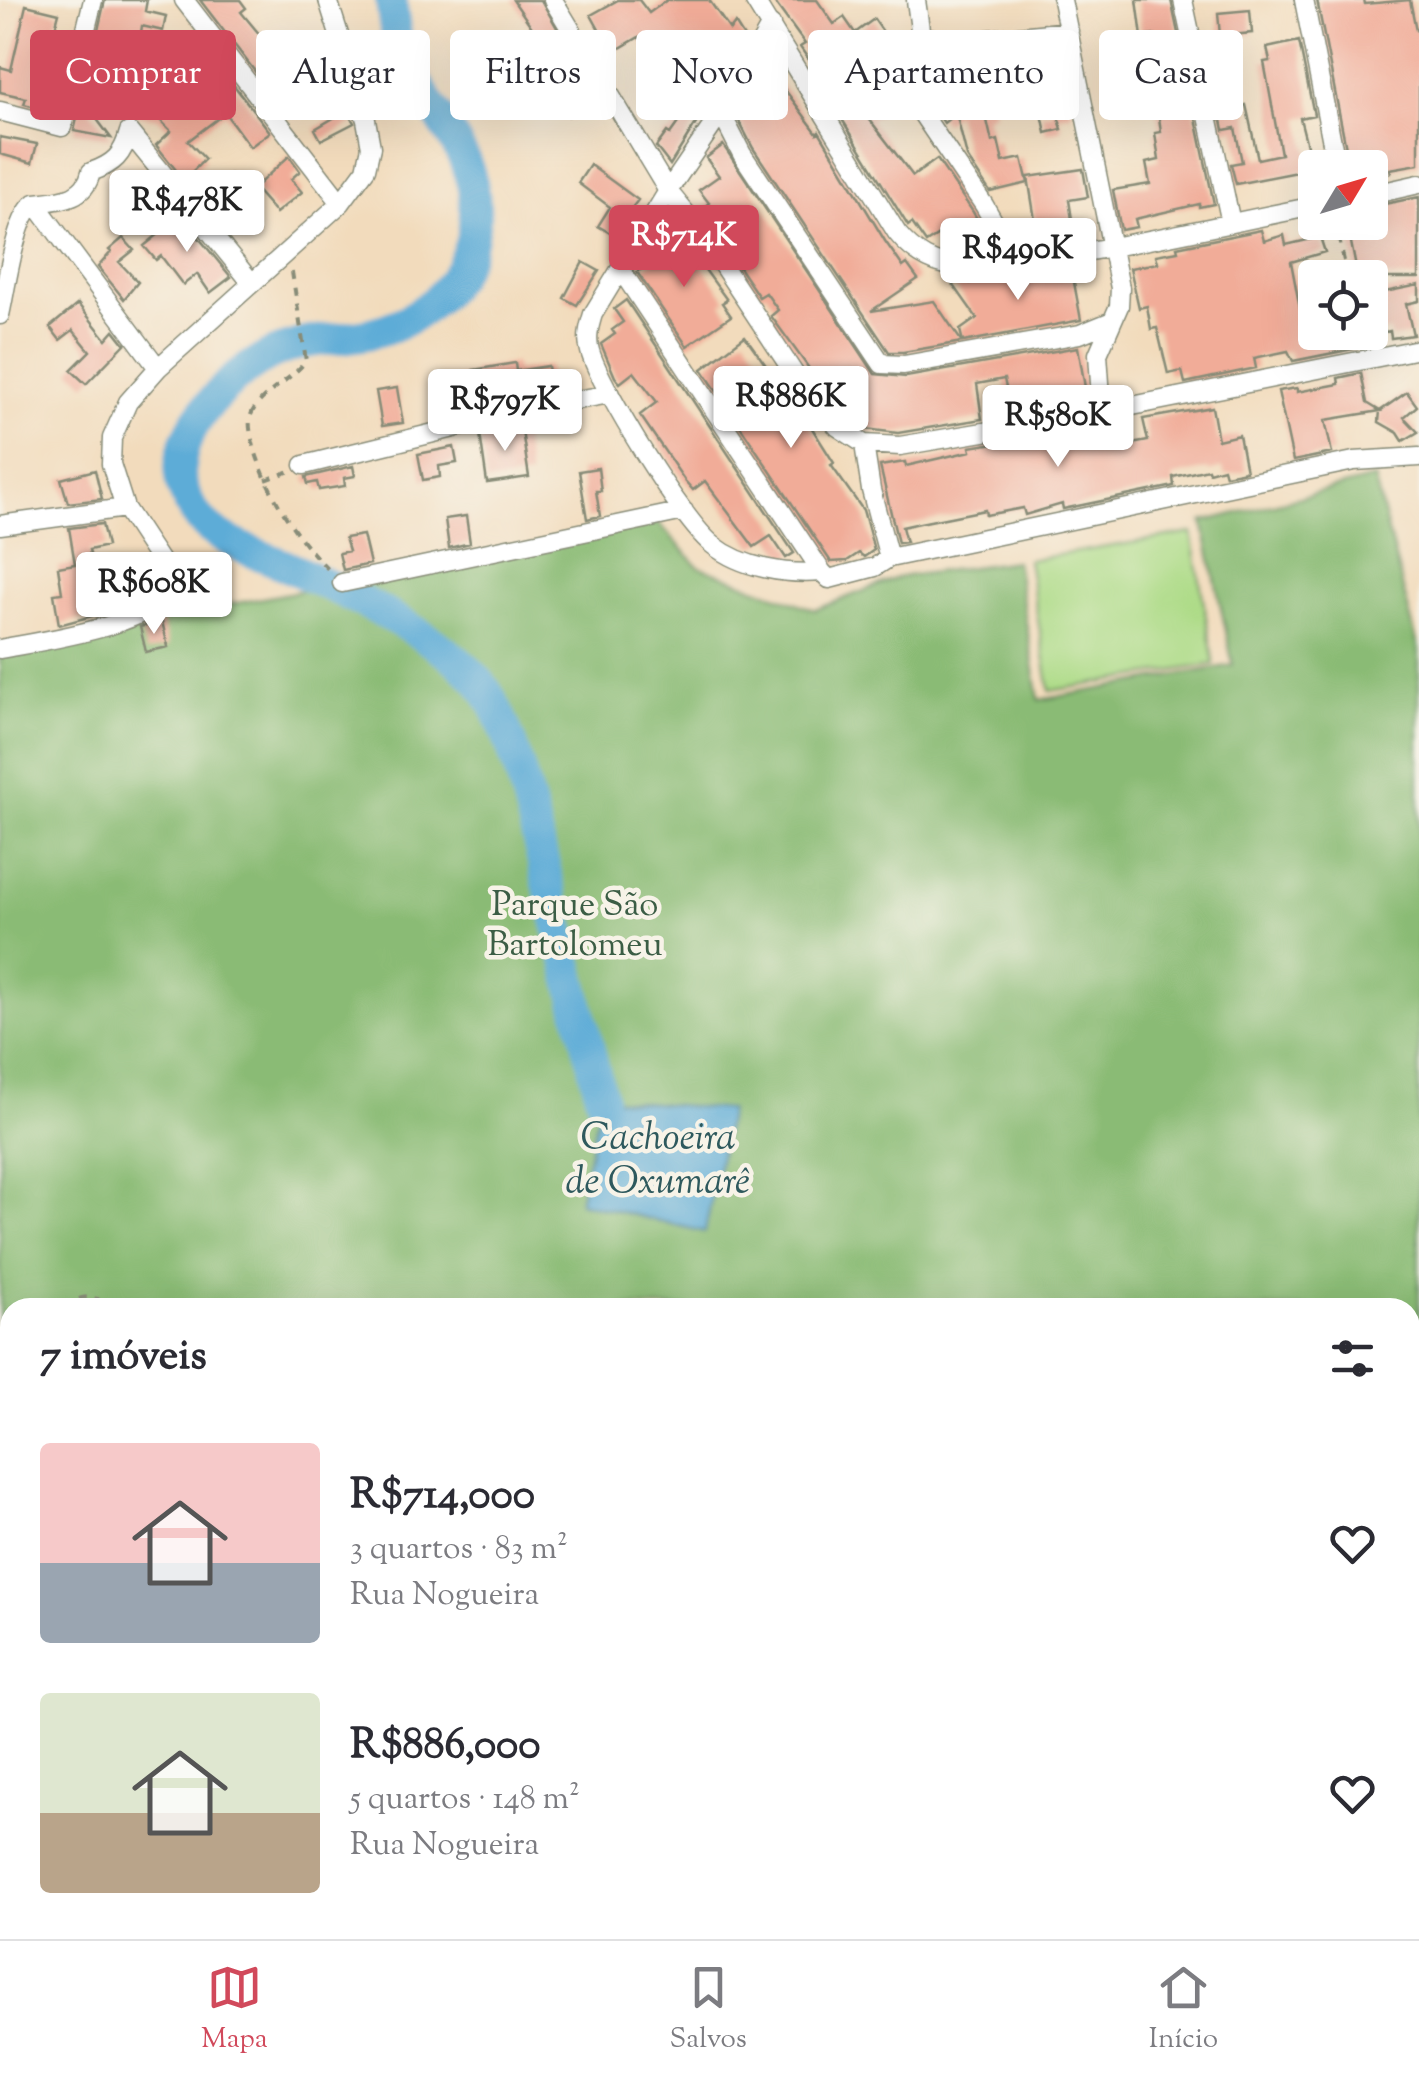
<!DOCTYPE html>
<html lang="pt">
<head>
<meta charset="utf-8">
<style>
  :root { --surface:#fff; --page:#f2f2f3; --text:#2b2b33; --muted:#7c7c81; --line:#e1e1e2; --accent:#d1495b }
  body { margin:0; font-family:"Sorts Mill Goudy",serif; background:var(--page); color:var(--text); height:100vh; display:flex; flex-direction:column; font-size:38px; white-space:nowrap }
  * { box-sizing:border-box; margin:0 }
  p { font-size:32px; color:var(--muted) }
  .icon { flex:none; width:55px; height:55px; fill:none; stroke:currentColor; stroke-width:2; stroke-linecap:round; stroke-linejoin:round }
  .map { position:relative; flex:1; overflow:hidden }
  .panel { position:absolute; left:0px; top:1298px; width:1420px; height:642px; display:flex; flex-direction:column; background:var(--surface); border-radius:30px 30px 0 0; box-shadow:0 10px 40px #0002 }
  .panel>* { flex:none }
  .guide { position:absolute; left:30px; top:30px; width:1360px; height:90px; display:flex; gap:20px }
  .needle { width:65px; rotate:52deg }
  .fabs { position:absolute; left:1298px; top:150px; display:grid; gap:20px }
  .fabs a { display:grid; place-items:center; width:90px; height:90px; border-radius:10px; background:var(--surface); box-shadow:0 10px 40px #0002; font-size:50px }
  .price { position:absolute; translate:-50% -85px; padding:0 22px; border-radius:10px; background:#fff; color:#222; font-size:32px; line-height:65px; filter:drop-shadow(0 2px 5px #0008) }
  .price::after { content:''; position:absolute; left:50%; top:60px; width:30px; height:22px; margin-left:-15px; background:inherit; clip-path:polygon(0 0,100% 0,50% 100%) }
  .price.on { background:var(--accent); color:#fff }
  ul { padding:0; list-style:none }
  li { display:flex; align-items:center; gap:30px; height:250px; padding:0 40px }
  li span { display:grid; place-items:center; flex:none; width:280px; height:200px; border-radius:10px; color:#555 }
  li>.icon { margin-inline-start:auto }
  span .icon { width:120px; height:120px; fill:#fffc; stroke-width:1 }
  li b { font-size:42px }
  h2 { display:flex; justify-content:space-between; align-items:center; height:120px; padding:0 40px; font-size:42px }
  .pill { padding:0 35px; border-radius:10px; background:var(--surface); box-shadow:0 10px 40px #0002; font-size:35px; line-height:90px }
  .pill.on { background:var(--accent); color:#fff }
  .dock { display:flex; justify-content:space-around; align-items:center; height:140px; border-top:2px solid var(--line); background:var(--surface); font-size:28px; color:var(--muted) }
  .dock a { display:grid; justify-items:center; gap:5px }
  .dock .on { color:var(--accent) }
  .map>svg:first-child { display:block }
</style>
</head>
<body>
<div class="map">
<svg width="1419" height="1939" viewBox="0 0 1419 1939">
  <rect width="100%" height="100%" fill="#f7f3e8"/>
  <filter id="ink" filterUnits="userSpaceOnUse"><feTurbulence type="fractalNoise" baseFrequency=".01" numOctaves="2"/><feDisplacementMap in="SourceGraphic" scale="20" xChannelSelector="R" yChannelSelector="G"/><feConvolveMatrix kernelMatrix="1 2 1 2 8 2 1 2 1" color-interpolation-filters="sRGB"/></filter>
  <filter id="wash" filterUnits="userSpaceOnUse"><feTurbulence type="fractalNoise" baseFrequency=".0048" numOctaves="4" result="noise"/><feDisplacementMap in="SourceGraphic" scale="40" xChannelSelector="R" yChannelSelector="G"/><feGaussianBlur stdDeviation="2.25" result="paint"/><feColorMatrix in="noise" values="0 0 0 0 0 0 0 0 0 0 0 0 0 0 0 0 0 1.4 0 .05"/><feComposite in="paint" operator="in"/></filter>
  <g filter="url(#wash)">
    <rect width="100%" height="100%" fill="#f2dbbc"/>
    <path fill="#addb87" stroke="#668c5e" stroke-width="2.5" d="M1192 533 1214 664 1050 691 1028 560Z"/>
    <path fill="#8abb74" stroke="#547c54" stroke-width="2.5" fill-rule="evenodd" d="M1374 478 1419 650V1939H0V652L232 604 658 522 698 566 815 610 899 577 1016 561 1039 700 1233 665 1203 522ZM10 1308H1410V1930H10Z"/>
    <path fill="#5dacd7" stroke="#3e7486" stroke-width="2.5" d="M601 1098 729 1110 705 1232 579 1202Z"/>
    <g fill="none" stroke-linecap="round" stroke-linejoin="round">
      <path stroke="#5dacd7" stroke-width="32" d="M391 0C393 14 394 31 399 45 419 106 478 145 475 214 472 275 431 317 375 332 351 339 325 338 300 344 261 354 227 380 203 412 190 429 179 452 180 475 181 488 189 506 197 516 217 541 254 552 282 564 340 590 435 633 477 679 512 717 534 826 547 878 565 951 583 1024 601 1098
        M0 1671 10 1674"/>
    </g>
    <g id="blocks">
      <path fill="#f1ac98" d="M105 0H147L145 11 166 16 163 31 142 26 132 89 171 59 173 62 181 55 185 59 202 44 270 132 250 147 225 113 188 141 205 159 184 180 156 145 171 131 158 118 128 113 127 119 91 78 93 66 90 65Z
        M200 0H240L246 8 241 12 266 42 272 38 293 68 267 87Z
        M513 0H541L597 98 569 116 544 77 549 74 532 48 542 42Z
        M618 0H639L649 13 667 0H709L730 30 735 23 747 42 670 165 656 147 667 132 670 134 687 110 683 107 721 45 688 70 668 40 648 52 639 37 603 58 592 41 602 35 591 15Z
        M773 0H817L834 24 844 17 855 33 874 19 888 39 824 82 800 47 805 44Z
        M1137 0H1171L1214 204 1199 207V204L1135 219 1137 227 1121 230 1113 190 1150 184 1146 163 1159 160 1155 133 1161 132 1154 81 1163 80 1155 35 1142 37Z
        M1317 0H1364L1365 4 1410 0 1416 30 1419 29V164L1390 169 1391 173 1371 177 1367 159 1349 163Z
        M26 5 59 13 54 32 50 31 36 91 56 97 53 112 24 104 26 98 0 92V67L11 70Z
        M1250 10 1252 33 1220 36 1218 13Z
        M1299 41 1314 115 1300 118 1313 169 1236 184 1231 164 1242 162 1235 128 1224 130 1220 110 1246 105 1258 159 1281 154 1264 62 1270 61 1267 48Z
        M1058 45 1072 113 1058 116 1062 129 1046 133 1042 114 1052 112 1039 56 1013 57 1012 49Z
        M928 51 940 56 990 51 1001 88 989 92 994 113 986 116 992 142 998 140 1003 162 1022 158 1028 183 990 192 967 157 956 113 944 123 911 75 906 59Z
        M774 75 817 133 819 131 885 241 903 267 907 264 918 279 871 311 934 301 962 342 903 352H889L753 148 738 119 755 106 746 95Z
        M870 93 883 112 870 120 913 176 937 159 973 212 989 239 969 255 960 254 943 232 926 243 912 223 908 226 840 116Z
        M81 102H84L111 138 74 131Z
        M347 110 354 123 321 140 315 129Z
        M0 137 37 144 32 163 0 154Z
        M723 145 875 374 906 377 1078 347 1087 399 1012 414 1004 379 977 384 982 419 898 433 865 429 846 417 819 388 809 373 811 371 771 316 778 310 766 293 759 297 700 210 709 203 699 190 719 176 706 158Z
        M289 156 300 171 291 179 302 192 276 213 254 188Z
        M590 165 638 200 612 234 598 226 610 207 578 183Z
        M1083 169 1088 197 1069 200 1075 239 1039 244 1028 177Z
        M230 174 238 184 209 210 200 200Z
        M1419 197V278H1358L1347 222H1370V207Z
        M181 216 231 277 210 293 197 274 183 285 161 256 156 260 144 246Z
        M667 230 675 242 680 239 706 271 727 300 722 303 731 316 687 346 637 272 660 257 650 244Z
        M1261 230 1264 241 1284 235 1286 245 1320 237 1325 252 1291 262 1300 309 1315 306V332H1353L1358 348 1293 361 1288 351 1254 358 1256 368 1185 383 1182 371 1168 374 1157 328 1151 329 1147 306 1139 308 1130 268 1158 263 1156 255 1178 251 1177 247Z
        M123 238 134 250 119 262 138 282 124 299 98 267 111 252 109 250Z
        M583 262 599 271 577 305 564 298Z
        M1062 268 1064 279 1073 277 1081 320 963 342 960 330 977 318 950 280H969L970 283Z
        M1419 285V301L1406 304 1413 335 1391 338 1390 331 1370 335V295Z
        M626 300 794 553 786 558 771 536 754 547 705 481 693 490 685 481 640 415 657 402 634 372 620 383 615 377 601 344 615 334 612 330 623 322 614 309Z
        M78 304 106 339 114 330 125 344 86 384 71 370 90 351 73 330 60 340 50 327Z
        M745 336 797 409 801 406 816 421 810 425 834 463 831 465 863 510 874 550 864 557 859 553 847 561 831 562 702 369Z
        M515 363 516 371 548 366 552 392 443 418 436 382 473 375V370Z
        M1361 373 1367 403 1380 411 1325 420 1332 453 1293 461 1278 391 1297 388V392L1339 384 1338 378Z
        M397 388 403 423 382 426 376 391Z
        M1407 392 1417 406 1404 417 1418 432 1403 441 1398 433 1379 422 1380 411Z
        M1212 407 1218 440 1239 435 1246 471 1225 475 1223 468 1209 472 1208 469 1173 477 1174 486 1063 509 1062 504 1025 515 1023 508 986 515 985 510 920 523 902 527 906 542 898 543 880 466 905 462 906 466 971 451 970 447 1099 426 1104 449 1148 441 1143 419Z
        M521 424 529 477 487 483 480 434Z
        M454 447 457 463 439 466 440 477 423 480 418 454Z
        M353 466 355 476 344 478 345 486 319 490 317 482 308 484 306 477Z
        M598 468 601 491H596L600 516 587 519 579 471Z
        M95 470 102 499 68 503 61 479Z
        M466 516 470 543 449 548 445 519Z
        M102 524 107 546 89 550 96 578 115 574 122 608 59 625 54 594 62 593 58 567 75 564 69 528Z
        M363 535 370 564 343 570 339 553 349 551 345 538Z
        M162 621 168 647 146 652 140 627Z"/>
    </g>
  </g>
  <g filter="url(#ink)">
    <use href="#blocks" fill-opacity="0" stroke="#888c78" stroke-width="2.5"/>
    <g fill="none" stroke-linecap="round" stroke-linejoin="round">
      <defs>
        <path id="minor" d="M184 0 341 203
          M553 0 668 191 698 228 809 396 838 427 864 444 900 446 1102 412 1419 349
          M754 0 897 233C914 254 934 266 962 267 991 269 1024 261 1053 257 1141 244 1227 223 1315 206
          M916 0 921 37
          M1062 0 1120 288 1119 306 1098 354 1102 412
          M1183 0 1231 223
          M1304 0 1337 168
          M771 25 721 113 668 191 593 314C589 327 586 338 590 351 600 387 684 523 713 545 742 568 786 575 822 572L829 579 875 567 889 558 1354 461 1419 457
          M0 111 62 127 93 0
          M721 113 742 154 882 364 904 365 1080 334 1112 321
          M129 132 251 282
          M1370 195 1419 184
          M35 203 158 368
          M35 203C59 200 85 200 91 172 114 164 123 155 129 132
          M1017 262 984 205 887 62C896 47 915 37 932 38L939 44 1069 31
          M621 270 822 572
          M0 315C6 290 15 216 35 203
          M864 444 871 490 889 558
          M304 465 539 407 610 394
          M0 525 125 508
          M342 583 684 511
          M0 649C47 640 150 626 177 587L125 508 111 464 112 438 128 402 158 368 341 203 366 169 371 147 366 120 328 0"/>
      </defs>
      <use href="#minor" stroke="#888c78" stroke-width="21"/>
      <path stroke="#888c78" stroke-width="4" stroke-dasharray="8 8" stroke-linecap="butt" d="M1335 222 1348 278
        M292 272 306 361C292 379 267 390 254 409 246 421 251 434 254 447 269 496 295 537 332 573
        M266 480 290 471
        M66 1308C76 1298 84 1295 98 1299L104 1308
        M0 1404 4 1402 10 1408
        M0 1465 10 1457"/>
      <use href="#minor" stroke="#fff" stroke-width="18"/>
    </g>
  </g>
  <g text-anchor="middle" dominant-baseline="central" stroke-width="9" stroke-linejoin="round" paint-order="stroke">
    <g font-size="35" fill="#3b5d45" stroke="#f7f3e8">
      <text x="575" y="906">Parque São<tspan x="575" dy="40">Bartolomeu</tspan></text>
    </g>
    <g font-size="38" font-style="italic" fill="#2e595d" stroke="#f7f3e8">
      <text x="658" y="1140">Cachoeira<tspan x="658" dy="44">de Oxumarê</tspan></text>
    </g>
  </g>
</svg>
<div class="fabs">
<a><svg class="needle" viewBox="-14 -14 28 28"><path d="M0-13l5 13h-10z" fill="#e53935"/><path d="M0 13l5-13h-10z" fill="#7c7c81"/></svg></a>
<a><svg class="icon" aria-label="locate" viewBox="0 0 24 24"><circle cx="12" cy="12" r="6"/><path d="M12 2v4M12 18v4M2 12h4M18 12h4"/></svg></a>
</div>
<b class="price" style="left:187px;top:255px">R$478K</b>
<b class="price on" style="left:684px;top:290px">R$714K</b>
<b class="price" style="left:1018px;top:303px">R$490K</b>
<b class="price" style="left:791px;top:451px">R$886K</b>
<b class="price" style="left:505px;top:454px">R$797K</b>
<b class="price" style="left:1058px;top:470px">R$580K</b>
<b class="price" style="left:154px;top:637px">R$608K</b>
<div class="guide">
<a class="pill on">Comprar</a>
<a class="pill">Alugar</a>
<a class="pill">Filtros</a>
<a class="pill">Novo</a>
<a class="pill">Apartamento</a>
<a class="pill">Casa</a>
</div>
<section class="panel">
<h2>7 imóveis<svg class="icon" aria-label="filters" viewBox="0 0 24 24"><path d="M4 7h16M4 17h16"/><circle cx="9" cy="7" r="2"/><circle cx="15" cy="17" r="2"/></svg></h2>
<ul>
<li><span style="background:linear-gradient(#f6c9c9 60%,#9aa5b1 0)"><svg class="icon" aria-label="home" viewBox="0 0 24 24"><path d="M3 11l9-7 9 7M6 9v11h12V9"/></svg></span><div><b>R$714,000</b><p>3 quartos · 83 m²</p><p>Rua Nogueira</p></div><svg class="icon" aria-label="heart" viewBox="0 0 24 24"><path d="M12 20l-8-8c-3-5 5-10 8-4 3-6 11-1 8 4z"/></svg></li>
<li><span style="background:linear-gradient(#dfe7d0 60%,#b9a48a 0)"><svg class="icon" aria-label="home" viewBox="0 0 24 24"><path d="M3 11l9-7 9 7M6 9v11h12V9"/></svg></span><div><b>R$886,000</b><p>5 quartos · 148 m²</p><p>Rua Nogueira</p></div><svg class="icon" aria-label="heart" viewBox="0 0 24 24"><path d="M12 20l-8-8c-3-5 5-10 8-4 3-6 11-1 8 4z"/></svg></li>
</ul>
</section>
</div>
<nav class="dock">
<a class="on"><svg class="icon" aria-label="map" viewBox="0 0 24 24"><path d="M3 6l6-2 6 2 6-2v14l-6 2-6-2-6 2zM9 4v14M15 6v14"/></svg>Mapa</a>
<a><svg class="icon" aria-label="saved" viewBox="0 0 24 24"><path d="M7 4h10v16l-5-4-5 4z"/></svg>Salvos</a>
<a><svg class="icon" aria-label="home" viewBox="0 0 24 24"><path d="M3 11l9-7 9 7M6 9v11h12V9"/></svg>Início</a>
</nav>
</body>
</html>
